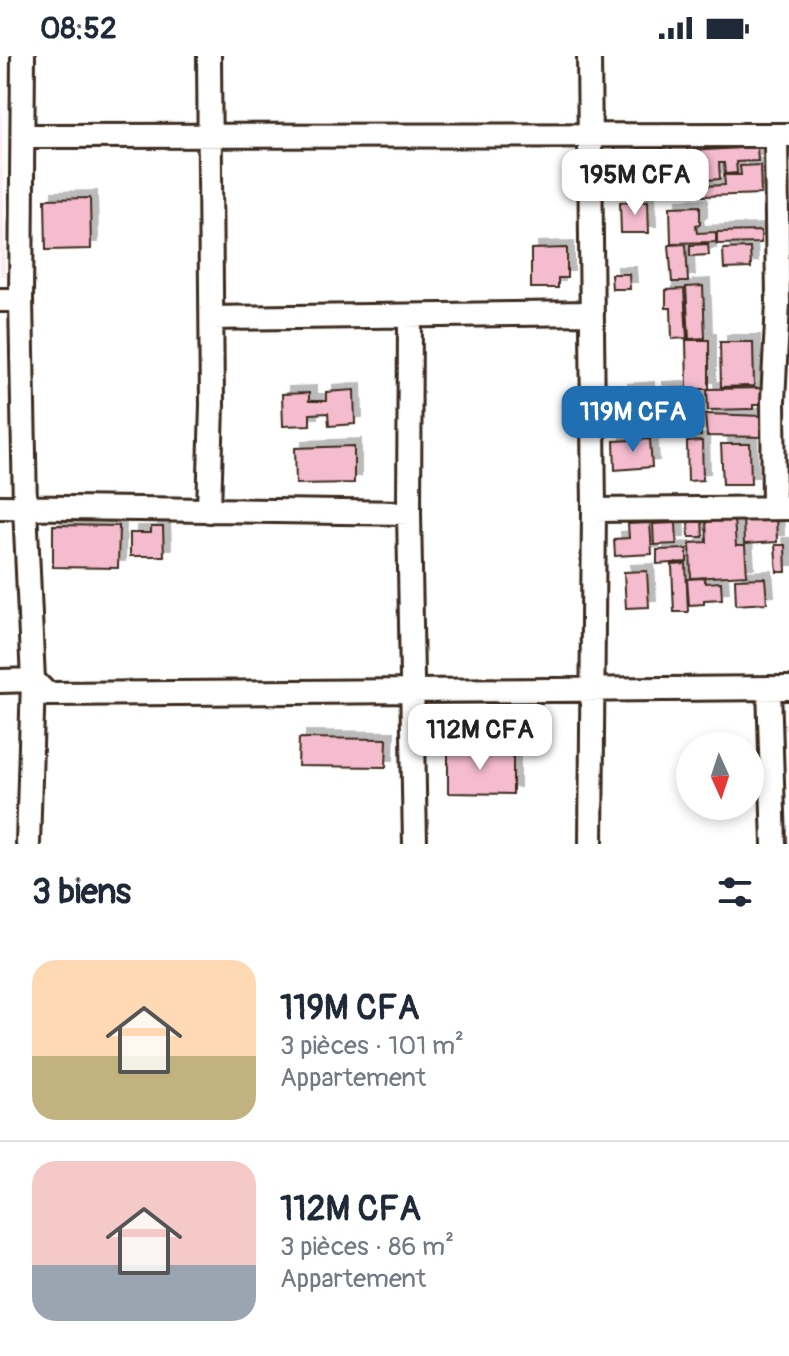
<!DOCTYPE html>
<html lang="fr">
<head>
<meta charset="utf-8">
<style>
  :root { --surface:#fff; --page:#f2f2f3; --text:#1f2937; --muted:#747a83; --line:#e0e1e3; --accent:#1f6fb2 }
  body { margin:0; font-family:Pangolin,sans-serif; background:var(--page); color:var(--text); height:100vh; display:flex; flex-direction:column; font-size:30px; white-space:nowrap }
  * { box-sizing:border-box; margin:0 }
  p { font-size:26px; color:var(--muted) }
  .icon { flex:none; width:44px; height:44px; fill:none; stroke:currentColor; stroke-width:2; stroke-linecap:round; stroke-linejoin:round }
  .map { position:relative; height:788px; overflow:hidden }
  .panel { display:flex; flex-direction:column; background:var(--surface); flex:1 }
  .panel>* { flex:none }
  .needle { width:52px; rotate:177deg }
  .fabs { position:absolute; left:676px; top:676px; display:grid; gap:16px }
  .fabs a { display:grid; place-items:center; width:88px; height:88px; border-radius:50%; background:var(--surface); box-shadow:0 4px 12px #0003; font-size:40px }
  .price { position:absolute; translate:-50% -68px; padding:0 18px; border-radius:16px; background:#fff; color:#222; font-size:26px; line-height:52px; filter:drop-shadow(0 2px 4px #0008) }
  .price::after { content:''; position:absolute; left:50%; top:48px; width:24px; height:18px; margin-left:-12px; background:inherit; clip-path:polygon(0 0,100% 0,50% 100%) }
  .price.on { background:var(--accent); color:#fff }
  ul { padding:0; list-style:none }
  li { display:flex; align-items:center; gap:24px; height:200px; padding:0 32px }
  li+li { border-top:2px solid var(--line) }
  li span { display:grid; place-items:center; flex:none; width:224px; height:160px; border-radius:24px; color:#555 }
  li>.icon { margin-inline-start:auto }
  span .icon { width:96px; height:96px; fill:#fffc; stroke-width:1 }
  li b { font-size:34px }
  h2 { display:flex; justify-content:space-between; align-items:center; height:96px; padding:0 32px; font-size:34px }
  .status { display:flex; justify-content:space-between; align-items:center; height:56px; padding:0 40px; background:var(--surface); direction:ltr }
  .status svg { height:22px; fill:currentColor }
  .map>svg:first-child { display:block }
</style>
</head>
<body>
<div class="status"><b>08:52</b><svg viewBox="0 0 49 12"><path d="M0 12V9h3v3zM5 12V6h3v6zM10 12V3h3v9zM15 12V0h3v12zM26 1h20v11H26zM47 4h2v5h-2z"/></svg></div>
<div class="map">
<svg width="789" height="788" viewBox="0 0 789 788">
  <defs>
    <filter id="shadow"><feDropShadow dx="7" dy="-7" stdDeviation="0" flood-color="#0004"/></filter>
  </defs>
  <rect width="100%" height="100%" fill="#fff"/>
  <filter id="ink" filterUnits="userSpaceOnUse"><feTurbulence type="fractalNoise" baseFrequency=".0125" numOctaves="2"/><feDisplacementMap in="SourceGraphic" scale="16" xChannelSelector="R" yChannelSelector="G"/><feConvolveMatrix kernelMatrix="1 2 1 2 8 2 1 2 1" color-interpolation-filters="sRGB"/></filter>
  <g filter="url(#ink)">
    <path fill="#fcebf1" d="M0 0 5 220H0Z"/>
    <path fill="#f5bccf" stroke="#3b2a1e" stroke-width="2" filter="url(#shadow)" d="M663 87 664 107 615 108 614 88Z
      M687 89 690 134 674 135 671 90Z
      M757 91 758 105 736 106 737 117 725 118 724 107H719L720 123 691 125 689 95Z
      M760 109 761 138 703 140V130L725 129 724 119H741L740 110Z
      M90 142 91 193 46 194 45 143Z
      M648 145 649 177H621L620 146Z
      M700 150V168L696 169 697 177 716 176V186L671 187 670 151Z
      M761 175V187L717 188V176Z
      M686 188 688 226H672L669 189Z
      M708 188 709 199 690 200V189Z
      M567 192V222H558V232H531V193Z
      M750 192 751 212 724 213 723 193Z
      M611 218H629L630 233H612Z
      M703 230 705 282 689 283 686 231Z
      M684 233 687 282 672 283 671 252H666V234Z
      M686 284H709V333H687Z
      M720 286H753L754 330 721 331Z
      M685 332 688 380 659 382 658 367 670 366 669 344 657 345 656 333Z
      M761 332 762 349H753V353L708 354 707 333Z
      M647 333 648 373 623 374 621 335Z
      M354 334 355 368 329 370 328 357 310 358V369L283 370 282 338 309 337V345H326V336Z
      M687 335H699L701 380 690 381Z
      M705 358 762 360 761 381 707 380Z
      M650 383 652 411 615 414 614 385Z
      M702 385 703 424 688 425 687 386Z
      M721 388H750L751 428H723Z
      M354 390V427L296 428 295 392Z
      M776 458 777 486 744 488 743 460Z
      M734 463 736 490H745L747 519 691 522 690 487 707 486 706 464Z
      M702 464 703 481H689L688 465Z
      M650 467 652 498 615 500 614 483 629 482 628 468Z
      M676 467 677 488 654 489 653 468Z
      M53 469 119 470 118 512 53 511Z
      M151 471H163L164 500H130V477H151Z
      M775 489H785L786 516H777Z
      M687 493V506L657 508V494Z
      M686 508 688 556H674L672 509Z
      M647 515 649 551 626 552 624 516Z
      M704 522 705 527 721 526 722 543 704 544V548L689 549 687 523Z
      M765 522 767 547 736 549 735 523Z
      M299 682 387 683 386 711 298 710Z
      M448 695 513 696V738L448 737Z"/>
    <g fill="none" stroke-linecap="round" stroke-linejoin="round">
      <defs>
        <path id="minor" d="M23 0 21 244 25 451 33 624 28 788
          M209 0 212 348 209 455
          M589 0 594 454 591 788
          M24 80 789 79
          M0 244H21
          M410 261 409 457 415 788
          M212 262 592 257
          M0 451 409 457
          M774 452 773 345 778 247 776 79
          M594 454 788 452
          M0 625 33 624 47 638 789 632
          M769 632 774 788"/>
      </defs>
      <use href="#minor" stroke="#3b2a1e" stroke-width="28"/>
      <use href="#minor" stroke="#fff" stroke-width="22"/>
    </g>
  </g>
</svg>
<div class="fabs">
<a><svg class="needle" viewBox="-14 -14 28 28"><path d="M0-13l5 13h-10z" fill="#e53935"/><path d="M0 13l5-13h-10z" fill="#747a83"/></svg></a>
</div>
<b class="price" style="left:635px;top:161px">195M CFA</b>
<b class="price on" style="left:633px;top:398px">119M CFA</b>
<b class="price" style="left:480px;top:716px">112M CFA</b>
</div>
<section class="panel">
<h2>3 biens<svg class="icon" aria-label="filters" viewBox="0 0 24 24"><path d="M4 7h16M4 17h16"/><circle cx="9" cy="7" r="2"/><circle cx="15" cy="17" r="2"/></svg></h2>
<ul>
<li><span style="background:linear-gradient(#ffd9b3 60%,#c2b280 0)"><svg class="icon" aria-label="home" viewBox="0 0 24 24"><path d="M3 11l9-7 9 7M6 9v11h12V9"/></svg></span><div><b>119M CFA</b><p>3 pièces · 101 m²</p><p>Appartement</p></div></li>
<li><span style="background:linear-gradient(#f6c9c9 65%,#9aa5b1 0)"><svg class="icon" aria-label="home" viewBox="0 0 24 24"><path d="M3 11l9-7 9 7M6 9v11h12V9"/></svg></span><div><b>112M CFA</b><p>3 pièces · 86 m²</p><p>Appartement</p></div></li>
</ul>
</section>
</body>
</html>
